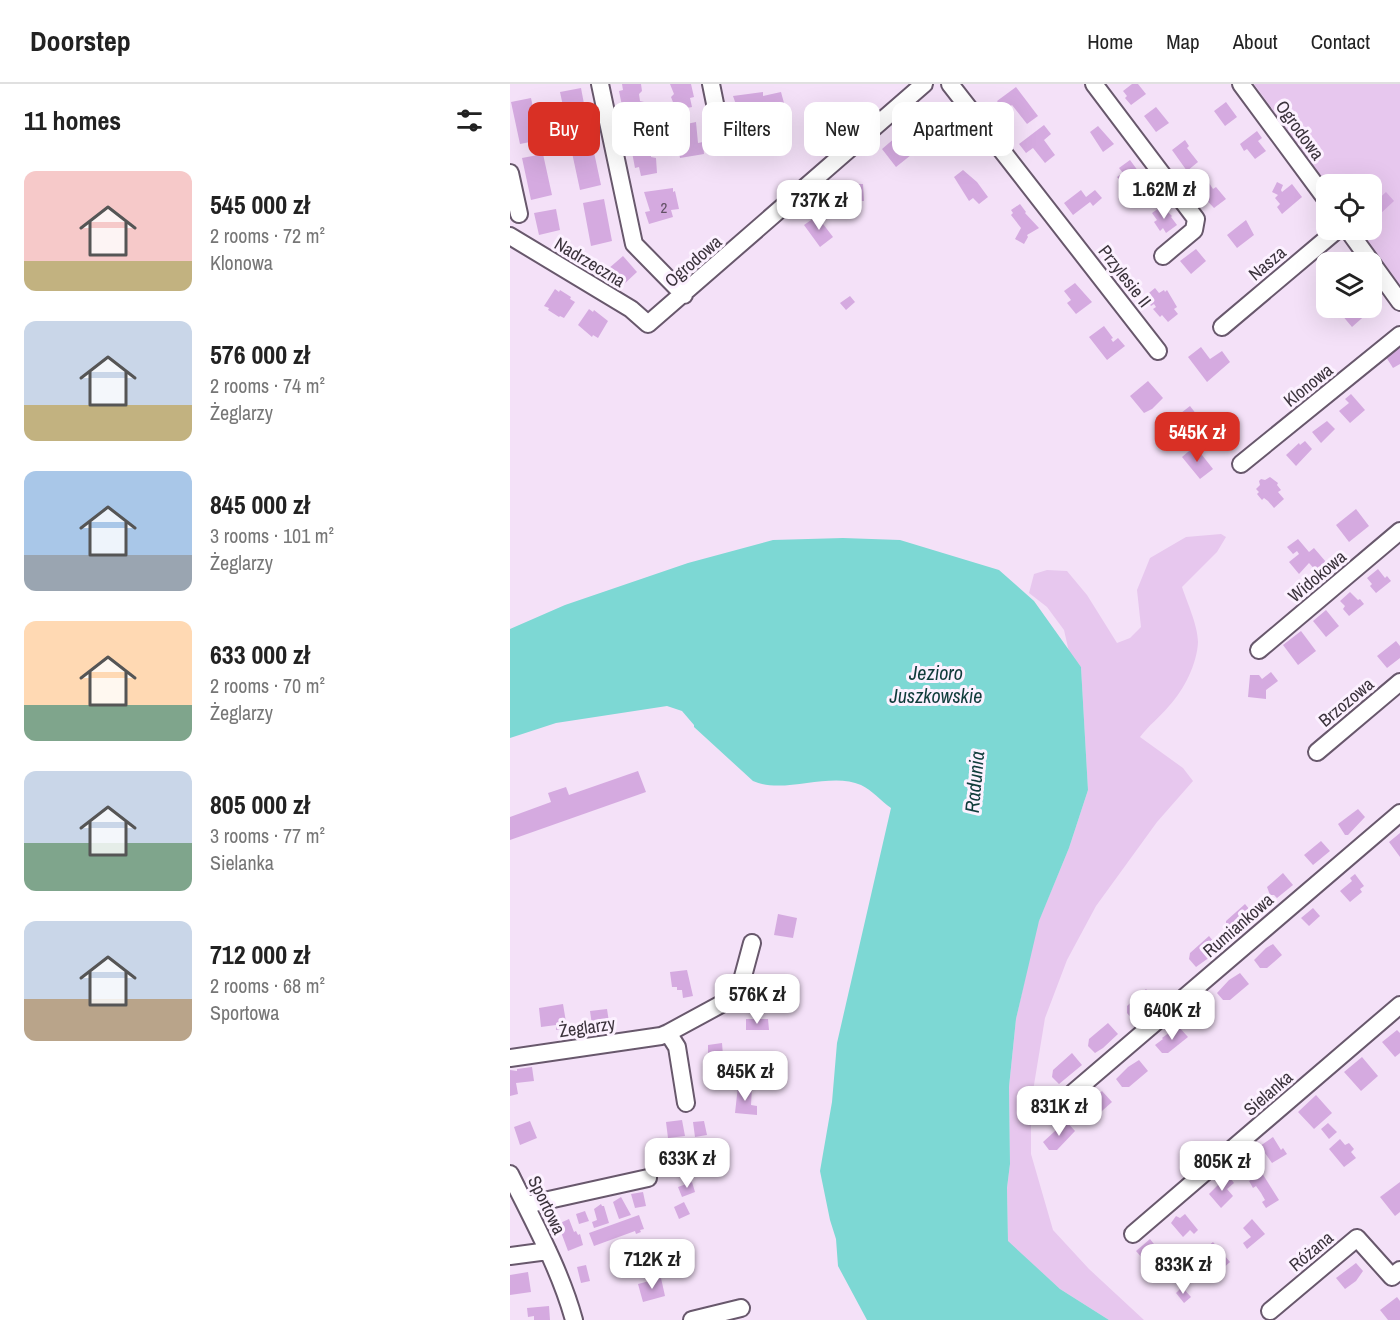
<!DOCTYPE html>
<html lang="en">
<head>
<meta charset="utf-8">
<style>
  :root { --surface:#fff; --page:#f2f2f2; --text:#222; --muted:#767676; --line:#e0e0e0; --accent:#d93025 }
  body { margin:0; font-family:"Archivo Narrow",sans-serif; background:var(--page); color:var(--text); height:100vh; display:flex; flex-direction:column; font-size:22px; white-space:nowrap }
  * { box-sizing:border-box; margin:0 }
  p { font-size:20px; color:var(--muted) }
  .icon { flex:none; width:33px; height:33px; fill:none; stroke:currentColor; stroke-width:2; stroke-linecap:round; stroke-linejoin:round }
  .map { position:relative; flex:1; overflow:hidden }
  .details { display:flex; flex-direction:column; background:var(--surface); width:510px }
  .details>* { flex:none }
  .guide { position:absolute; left:18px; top:18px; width:570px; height:54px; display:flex; gap:12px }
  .fabs { position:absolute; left:806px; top:90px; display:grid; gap:12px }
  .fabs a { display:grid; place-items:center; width:66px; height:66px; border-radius:12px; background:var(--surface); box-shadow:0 6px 24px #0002; font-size:30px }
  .price { position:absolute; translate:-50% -51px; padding:0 14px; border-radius:12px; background:#fff; color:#222; font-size:20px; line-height:39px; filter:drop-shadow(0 2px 3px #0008) }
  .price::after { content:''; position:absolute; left:50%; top:36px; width:18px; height:14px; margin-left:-9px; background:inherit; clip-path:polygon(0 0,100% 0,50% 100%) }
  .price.current { background:var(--accent); color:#fff }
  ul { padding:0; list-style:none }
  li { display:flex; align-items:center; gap:18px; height:150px; padding:0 24px }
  li span { display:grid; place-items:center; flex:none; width:168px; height:120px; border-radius:12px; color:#555 }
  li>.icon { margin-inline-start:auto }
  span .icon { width:72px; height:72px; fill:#fffc; stroke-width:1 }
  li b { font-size:26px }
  h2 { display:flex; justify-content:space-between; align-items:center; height:72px; padding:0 24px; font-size:26px }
  .chip { padding:0 21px; border-radius:12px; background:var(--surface); box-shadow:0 6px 24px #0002; font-size:21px; line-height:54px }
  .chip.current { background:var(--accent); color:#fff }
  header { display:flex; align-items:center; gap:36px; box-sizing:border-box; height:84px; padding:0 30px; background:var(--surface); border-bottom:2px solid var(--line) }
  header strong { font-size:28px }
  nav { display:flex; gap:33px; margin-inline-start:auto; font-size:21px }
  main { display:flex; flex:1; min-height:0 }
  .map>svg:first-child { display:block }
</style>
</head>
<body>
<header>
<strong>Doorstep</strong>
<nav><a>Home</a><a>Map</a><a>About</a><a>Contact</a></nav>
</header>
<main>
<section class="details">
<h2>11 homes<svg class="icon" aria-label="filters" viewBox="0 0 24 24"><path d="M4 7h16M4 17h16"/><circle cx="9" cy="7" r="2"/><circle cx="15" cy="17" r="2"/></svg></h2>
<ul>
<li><span style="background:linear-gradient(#f6c9c9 75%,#c2b280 0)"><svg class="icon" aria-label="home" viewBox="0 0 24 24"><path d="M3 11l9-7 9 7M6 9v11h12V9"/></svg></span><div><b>545 000 zł</b><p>2 rooms · 72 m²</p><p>Klonowa</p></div></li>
<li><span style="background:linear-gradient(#c9d6e8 70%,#c2b280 0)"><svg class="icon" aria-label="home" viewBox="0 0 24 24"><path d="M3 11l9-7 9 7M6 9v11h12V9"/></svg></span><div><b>576 000 zł</b><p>2 rooms · 74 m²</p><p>Żeglarzy</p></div></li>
<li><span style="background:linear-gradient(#a9c7e8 70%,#9aa5b1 0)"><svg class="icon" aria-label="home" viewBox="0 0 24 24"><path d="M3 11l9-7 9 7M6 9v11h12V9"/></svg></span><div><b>845 000 zł</b><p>3 rooms · 101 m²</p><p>Żeglarzy</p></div></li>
<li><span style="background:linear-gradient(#ffd9b3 70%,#7fa58c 0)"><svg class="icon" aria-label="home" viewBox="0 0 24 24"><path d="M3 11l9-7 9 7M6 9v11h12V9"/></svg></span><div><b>633 000 zł</b><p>2 rooms · 70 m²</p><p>Żeglarzy</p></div></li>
<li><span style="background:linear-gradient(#c9d6e8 60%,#7fa58c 0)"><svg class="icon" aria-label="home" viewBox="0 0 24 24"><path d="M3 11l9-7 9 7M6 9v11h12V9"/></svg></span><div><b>805 000 zł</b><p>3 rooms · 77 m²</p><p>Sielanka</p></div></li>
<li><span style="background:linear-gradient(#c9d6e8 65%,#b9a48a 0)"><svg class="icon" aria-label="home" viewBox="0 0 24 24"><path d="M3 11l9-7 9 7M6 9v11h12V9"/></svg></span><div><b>712 000 zł</b><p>2 rooms · 68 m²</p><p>Sportowa</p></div></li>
</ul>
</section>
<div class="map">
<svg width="890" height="1236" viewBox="0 0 890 1236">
  <rect width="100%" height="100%" fill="#f4e1f8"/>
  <path fill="#e7c7ee" d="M744 0H890V203L850 146H861V100H817Z
    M711 450 716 453 707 468 672 503C677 518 688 542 688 558 687 580 674 606 659 622 650 633 639 641 630 653L673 684 683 697 647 738 586 822 557 876 535 934 521 1019V1070L543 1146 579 1185 634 1236H599L550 1205 498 1158 497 1104 500 1080 499 1003 506 935 527 841 559 764 578 706 571 583 559 568 554 546 537 523 519 509 524 490 537 486 557 487 577 511 607 559 620 554 631 543 627 506 640 474 676 453Z"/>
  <path fill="#7dd8d4" d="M333 454 390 456 489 486 524 517 571 583 578 706 559 764 529 837 506 935 499 1003 500 1080 497 1104 498 1157 550 1205 599 1236H357L328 1182 326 1155 320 1136 310 1087 322 1018 327 959 381 724C371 717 362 706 351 701 320 687 274 711 243 697L184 643V641L172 627 157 622 46 639 0 654V545L55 521 178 479 263 456Z"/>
  <path fill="#d5aae0" d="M112 0H131L132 7 129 10 130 17 134 18 136 32 120 36 118 27 114 28 111 17 109 7 113 6Z
    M160 0H181L184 13 180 14 182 23 166 26 161 13 164 10Z
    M622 0H628L636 10 621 21 615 14 617 12 613 7Z
    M506 3 528 32 517 40 502 21 494 27 487 17Z
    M71 4 79 46 59 50 50 8Z
    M253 8V12L271 8 274 19 258 22 259 29 251 31 253 38 229 44 225 32H230L223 12Z
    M21 14 30 56 10 60 1 18Z
    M716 18 727 33 715 42 704 27Z
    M646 23 659 39 646 48 634 32Z
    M397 32 411 48 408 53 402 57 400 51 389 38Z
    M186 38 188 59 193 58 194 70 170 74 164 45 172 44V41Z
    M534 41 541 50 534 56 545 71 535 79 523 64 516 69 509 60Z
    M588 42 604 60 593 68 580 48Z
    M747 47 752 54 748 57 756 67 745 75 737 65 734 67 730 60Z
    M139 51 143 63 140 66 141 70V73L146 74 147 89 131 92 129 83 125 84 121 63 125 62 123 54Z
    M386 53 401 71 386 83 372 65Z
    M675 56 679 62 677 64 688 78 677 87 662 66Z
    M82 59 91 101 70 106 61 64Z
    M33 70 42 111 21 116 12 74Z
    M620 76 634 95 623 103 618 96 613 100 607 93 613 89 609 84Z
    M453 86 467 98 478 113 469 120 463 114 459 117 444 93Z
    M697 96 703 105 706 103 716 115 704 124 686 105Z
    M767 98 773 101 771 106 772 108 782 100 792 113 772 130 767 123 770 120 765 114 768 111 762 108Z
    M340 100H353L354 117H331L330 105 337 104 336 102Z
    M163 104V108L165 107 169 125 161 126 163 133 139 140 135 128 140 127 134 108Z
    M571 106 576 113 585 106 592 114 583 122 580 118 563 131 554 119Z
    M876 108 884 117 869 131 872 134 866 139 861 134V122Z
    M94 115 102 157 81 162 73 119Z
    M510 120 516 128 515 129 529 144 517 151 518 153 514 160 505 155 511 144 501 131 503 129 501 126Z
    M652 122 662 132 661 133 667 141 656 149 653 144 650 147 644 138 647 136 642 129Z
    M46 125 50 146 29 151 24 129Z
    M307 132 323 153 310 163 294 141Z
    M736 136 744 151 727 164 717 151Z
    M686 165 696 177 681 190 670 177Z
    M113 172 127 188 112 202 98 185Z
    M565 199 582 218 566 230 557 219 561 216 554 207Z
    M645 204 649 209 654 206 655 208 657 206 667 223 664 225 668 230 658 238 652 231 650 233 643 225 646 223 644 220 641 222 634 213Z
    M45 205 49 208 50 206 61 213 60 215 65 218 54 234 50 232 49 233 38 226 39 224 34 222Z
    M340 212 345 218 336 226 330 219Z
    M839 224H856L860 227 842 243 831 230Z
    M79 225 83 228 84 226 98 237 88 254 83 251 82 253 68 241Z
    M594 242 603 254 601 255 603 258 608 254 615 262 597 276 579 253Z
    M691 263 700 275 712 267 720 278 697 298 678 273Z
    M890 264V280L883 284 876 273Z
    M638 297 653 314 642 325 634 329 620 312Z
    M841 310 855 326 840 339 829 327 839 319 835 315Z
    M680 322 687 331 683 334 690 343 681 350 674 341 678 338 671 329Z
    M817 337 825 345 811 359 802 348Z
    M795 357 802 365 786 382 776 371 789 359 790 361Z
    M685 362 703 385 690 395 672 373Z
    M760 393 768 399 767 401 771 406 768 408 774 415 764 424 758 417 754 414 752 416 747 410 749 408 746 405 750 401 749 397 751 395 755 396Z
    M846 425 859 442 839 458 826 441Z
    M788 455 799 468 804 464 816 478 806 487 799 479 789 490 779 478 789 470 787 467 783 470 777 463Z
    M868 485 875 494 877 492 881 497 866 509 860 502 862 500 857 494Z
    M840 508 848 516 850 515 854 520 839 532 833 525 835 522 830 517Z
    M816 526 829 542 816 553 803 537Z
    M791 547 806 567 788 581 773 561Z
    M886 557 890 562V574L877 584 867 572Z
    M761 588 768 597 756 606V615L738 613 740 591H749L752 595Z
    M128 687 136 708 0 756V733L41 718 38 709 56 703 59 711Z
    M848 725 855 733 838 751H835L828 740Z
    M890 749V773L879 758Z
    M811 757 820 767 803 781 794 771Z
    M773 789 783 801 767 814 764 811H760L757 803Z
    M845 790 854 802 850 805 852 808 840 818 830 807 842 797 840 794Z
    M735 820 745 832 722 851 716 844V837Z
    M803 824 810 832 799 842 791 834Z
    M268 830 287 834 283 854 264 851Z
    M699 852 708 863 699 871 700 873 686 883 679 875 680 869Z
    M763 860 772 871 757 884H750L744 876 756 864Z
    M177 886 183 912 173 914 172 906H167V903H162L160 888Z
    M730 889 739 900 720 916H713L707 909 719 896Z
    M636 905 647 917 623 936 617 929V922Z
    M53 920 57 944 46 946V941L31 943 29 924Z
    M97 925 99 938 82 941 80 927Z
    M236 935H258L259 946H236Z
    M598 939 608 950 593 964 585 969 578 962 579 955Z
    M668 942 678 953 658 969H652L645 961 653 955 652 954Z
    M887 946 890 949V969L885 973 872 958Z
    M212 959 214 984 202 985 201 976H198V961Z
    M562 969 572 981 549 1000 542 993 543 986Z
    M852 973 868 992 851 1007 834 988Z
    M629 976 638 987 619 1003H612L606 995 618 983Z
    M22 983 24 997 6 999 8 1010 0 1012V986L7 987V985Z
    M228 1002 242 1003 241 1021 247 1022V1031L225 1029Z
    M592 1007 602 1018 583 1035 576 1034 569 1027 577 1020 576 1019Z
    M806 1011 822 1029 804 1045 788 1028Z
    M172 1036 175 1052 158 1054 156 1038Z
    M20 1037 27 1054 10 1061 4 1043Z
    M194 1037 197 1051 185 1053 183 1038Z
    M556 1037 565 1047 547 1066H539L533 1058Z
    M818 1039 827 1048 819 1055 811 1045Z
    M763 1053 771 1066 773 1064 777 1070 762 1079 750 1062Z
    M830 1055 835 1061 839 1059 844 1065 841 1068 846 1074 834 1083 819 1065Z
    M752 1089 769 1116 756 1124 752 1118 755 1116 751 1109 746 1102 743 1104 739 1097Z
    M718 1091 724 1099 717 1105 723 1112 711 1124 699 1110Z
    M182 1098 185 1108 172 1113 168 1103Z
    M890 1098V1128L885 1132 870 1113Z
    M133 1108 136 1122 125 1124 121 1110Z
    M111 1113 121 1131 109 1135 103 1118Z
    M174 1118 180 1130 169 1135 164 1123Z
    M91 1120 92 1122H94L99 1139 84 1144 82 1138 87 1136 84 1125Z
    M75 1127 79 1137 69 1140 66 1130Z
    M675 1130 688 1146 684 1150 680 1146 673 1153 661 1139 666 1132 670 1134Z
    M129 1131 134 1145 130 1146 131 1148 126 1150 125 1147 84 1162 79 1149Z
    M59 1135 64 1148 66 1147 68 1151 70 1150 73 1161 58 1167 48 1140Z
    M742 1135 755 1150 737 1165 733 1159 741 1153 733 1144Z
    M640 1155 651 1169 655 1172 658 1169 662 1174 644 1190 637 1181 641 1178 636 1173 633 1175 626 1167Z
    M703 1158 720 1178 710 1187 692 1167Z
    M846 1179 853 1187 846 1197 835 1205 826 1194Z
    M76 1181 80 1197 71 1199 67 1183Z
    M18 1188 21 1208 0 1211V1191Z
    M151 1194 155 1212 133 1218 128 1200Z
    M672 1203 681 1213 674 1219 666 1209Z
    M887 1213 890 1217V1236H878L870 1226Z
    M39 1222 40 1236H24V1232L18 1233 17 1224Z"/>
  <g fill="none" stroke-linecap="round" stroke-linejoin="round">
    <defs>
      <path id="minor" d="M90 0 124 160 174 211
        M201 0 210 44
        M440 0 648 267
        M584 0 686 135 684 146 653 172
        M731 0 816 115
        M0 89 9 130
        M838 146 890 218
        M0 152 121 225 138 240 414 0
        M712 243 827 146
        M731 380 890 251
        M749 566 890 447
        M807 668 890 598
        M158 949 167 963 176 1019
        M0 974 151 952 158 949 228 911 242 859
        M537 1031 890 729
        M0 1090C23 1137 50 1185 64 1236
        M16 1121 138 1094
        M623 1150 890 921
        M0 1172 38 1167
        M760 1227 847 1154 882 1193 890 1186
        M182 1236 231 1224"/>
    </defs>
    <use href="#minor" stroke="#68586c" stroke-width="20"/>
    <use href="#minor" stroke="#fff" stroke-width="16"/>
  </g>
  <g text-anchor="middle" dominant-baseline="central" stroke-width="6" stroke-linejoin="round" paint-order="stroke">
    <g font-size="15" fill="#625165">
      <text x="154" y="123">2</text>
    </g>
    <g font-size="18" fill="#3b333c" stroke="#fcf1ff">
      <text transform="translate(790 46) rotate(54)">Ogrodowa</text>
      <text transform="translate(183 177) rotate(-41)">Ogrodowa</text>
      <text transform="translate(80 178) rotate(31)">Nadrzeczna</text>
      <text transform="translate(757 179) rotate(-40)">Nasza</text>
      <text transform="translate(615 192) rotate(52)">Przylesie II</text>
      <text transform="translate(798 301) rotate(-39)">Klonowa</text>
      <text transform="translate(807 492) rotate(-40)">Widokowa</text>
      <text transform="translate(836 618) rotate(-40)">Brzozowa</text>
      <text transform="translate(728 841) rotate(-41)">Rumiankowa</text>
      <text transform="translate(77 943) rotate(-8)">Żeglarzy</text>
      <text transform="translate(758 1009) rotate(-41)">Sielanka</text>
      <text transform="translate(37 1121) rotate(64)">Sportowa</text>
      <text transform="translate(801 1167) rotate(-40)">Różana</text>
    </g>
    <g font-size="20" font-style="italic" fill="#103c3b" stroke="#fcf1ff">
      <text x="426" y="588">Jezioro<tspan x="426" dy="23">Juszkowskie</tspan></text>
      <text transform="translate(464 698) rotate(-85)">Radunia</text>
    </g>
  </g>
</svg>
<div class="fabs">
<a><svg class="icon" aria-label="locate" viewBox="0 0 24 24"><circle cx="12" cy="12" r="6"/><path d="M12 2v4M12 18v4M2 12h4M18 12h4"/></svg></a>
<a><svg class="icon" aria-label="layers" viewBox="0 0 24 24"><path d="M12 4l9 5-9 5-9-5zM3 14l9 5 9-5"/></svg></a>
</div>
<b class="price" style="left:654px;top:136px">1.62M zł</b>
<b class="price" style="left:309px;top:147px">737K zł</b>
<b class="price current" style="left:687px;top:379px">545K zł</b>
<b class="price" style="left:247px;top:941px">576K zł</b>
<b class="price" style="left:662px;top:957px">640K zł</b>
<b class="price" style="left:235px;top:1018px">845K zł</b>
<b class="price" style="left:549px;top:1053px">831K zł</b>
<b class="price" style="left:177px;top:1105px">633K zł</b>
<b class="price" style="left:712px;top:1108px">805K zł</b>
<b class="price" style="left:142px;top:1206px">712K zł</b>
<b class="price" style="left:673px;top:1211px">833K zł</b>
<div class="guide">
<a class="chip current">Buy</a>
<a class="chip">Rent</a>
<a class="chip">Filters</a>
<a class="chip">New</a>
<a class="chip">Apartment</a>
</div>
</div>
</main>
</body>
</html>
